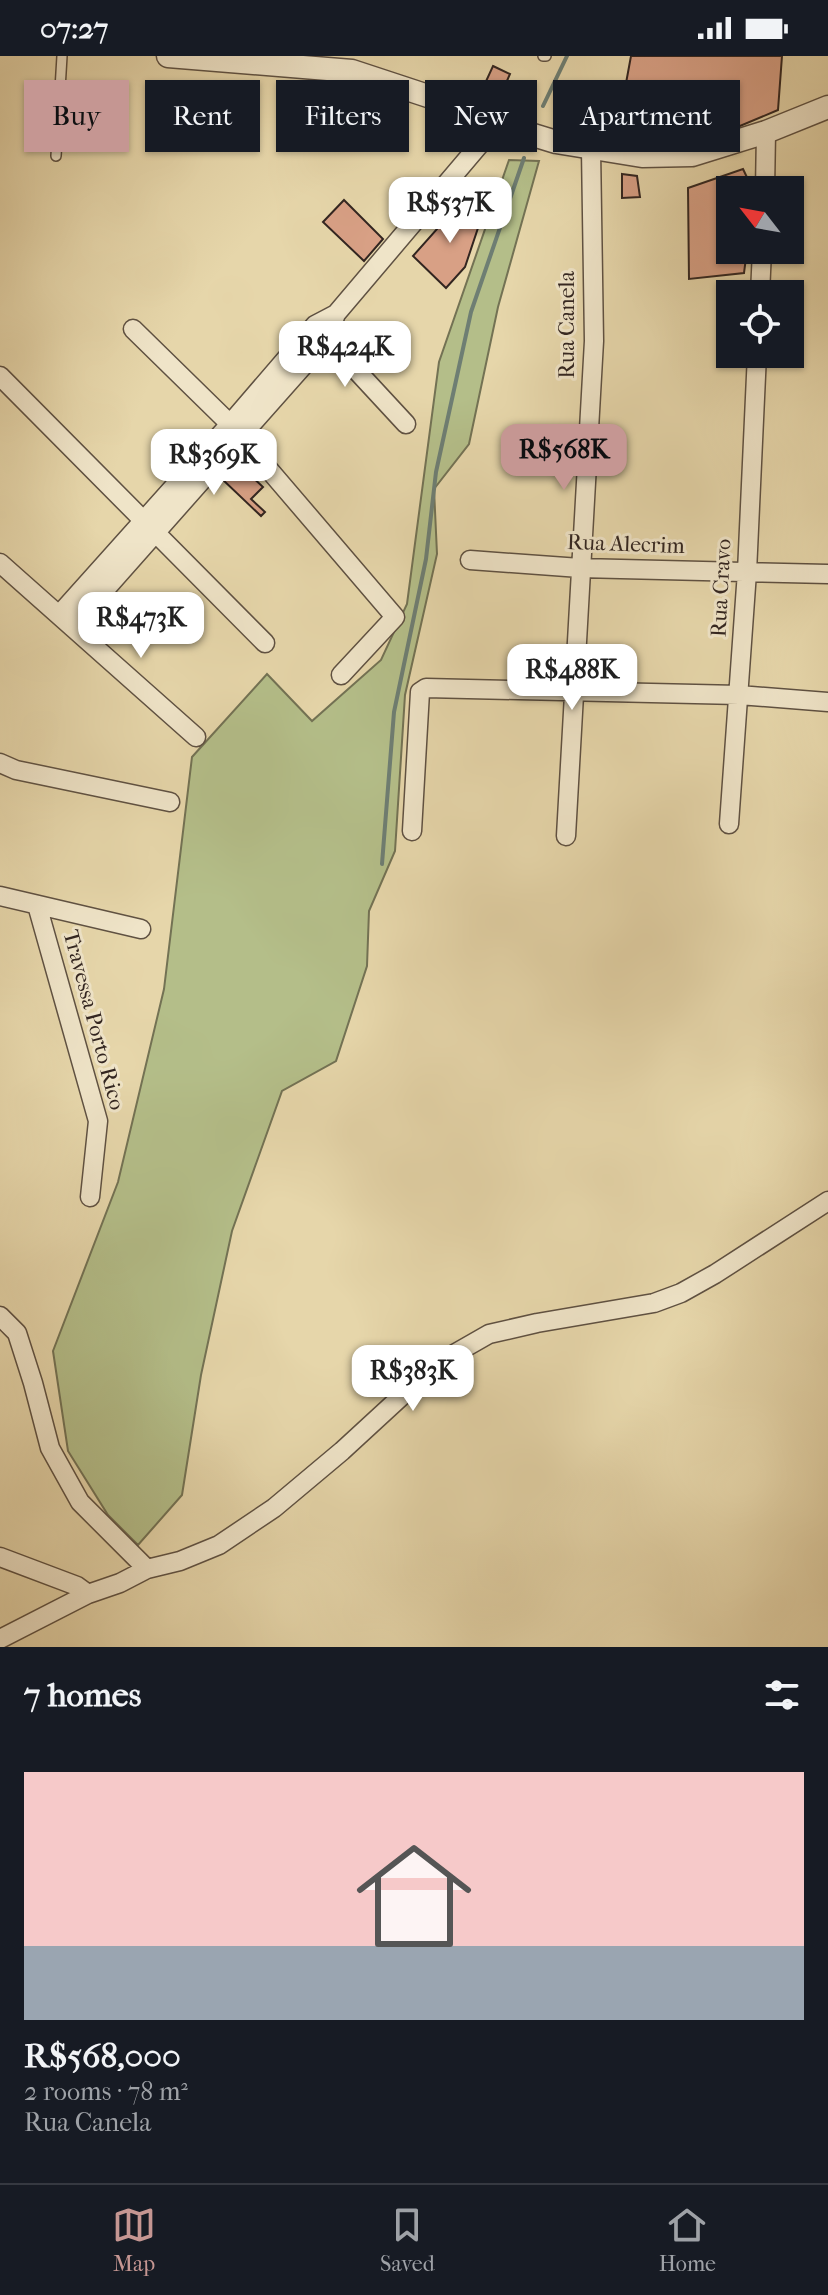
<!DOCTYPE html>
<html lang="en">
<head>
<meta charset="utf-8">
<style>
  :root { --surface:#171b24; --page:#20242c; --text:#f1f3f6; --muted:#9ea1a6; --line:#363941; --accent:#c59692 }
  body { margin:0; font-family:"IM FELL French Canon",serif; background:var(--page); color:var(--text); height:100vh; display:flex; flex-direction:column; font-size:30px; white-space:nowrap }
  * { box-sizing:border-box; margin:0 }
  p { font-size:26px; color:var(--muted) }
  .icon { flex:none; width:44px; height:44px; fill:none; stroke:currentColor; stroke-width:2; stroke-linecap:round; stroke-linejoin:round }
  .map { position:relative; height:1591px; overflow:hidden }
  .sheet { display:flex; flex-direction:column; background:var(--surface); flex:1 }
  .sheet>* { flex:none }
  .guide { position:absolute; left:24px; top:24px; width:780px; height:72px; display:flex; gap:16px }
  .needle { width:52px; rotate:301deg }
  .controls { position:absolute; left:716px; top:120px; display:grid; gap:16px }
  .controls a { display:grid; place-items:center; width:88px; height:88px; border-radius:0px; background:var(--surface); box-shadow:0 2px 6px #0004; font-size:40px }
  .price { position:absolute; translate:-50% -68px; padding:0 18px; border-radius:16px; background:#fff; color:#222; font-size:26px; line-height:52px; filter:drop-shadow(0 2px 4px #0008) }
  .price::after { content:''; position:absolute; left:50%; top:48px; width:24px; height:18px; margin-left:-12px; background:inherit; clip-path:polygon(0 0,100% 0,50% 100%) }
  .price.selected { background:var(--accent); color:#111 }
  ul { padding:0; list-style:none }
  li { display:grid; align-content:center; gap:16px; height:424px; padding:0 24px }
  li+li { border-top:2px solid var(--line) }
  li span { display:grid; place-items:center; height:248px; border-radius:0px; color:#555 }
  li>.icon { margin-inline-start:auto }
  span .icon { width:144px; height:144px; fill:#fffc; stroke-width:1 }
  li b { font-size:34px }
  h2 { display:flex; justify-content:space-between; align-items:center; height:96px; padding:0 24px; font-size:34px }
  .pill { padding:0 28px; border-radius:0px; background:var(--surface); box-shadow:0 2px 6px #0004; font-size:28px; line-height:72px }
  .pill.selected { background:var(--accent); color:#111 }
  .status { display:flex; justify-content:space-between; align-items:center; height:56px; padding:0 40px; background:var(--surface); direction:ltr }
  .status svg { height:22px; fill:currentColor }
  .tab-bar { display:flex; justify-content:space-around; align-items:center; height:112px; border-top:2px solid var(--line); background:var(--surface); font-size:22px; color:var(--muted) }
  .tab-bar a { display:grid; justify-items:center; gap:4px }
  .tab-bar .selected { color:var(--accent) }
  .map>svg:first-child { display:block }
</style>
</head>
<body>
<div class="status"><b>07:27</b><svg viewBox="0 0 49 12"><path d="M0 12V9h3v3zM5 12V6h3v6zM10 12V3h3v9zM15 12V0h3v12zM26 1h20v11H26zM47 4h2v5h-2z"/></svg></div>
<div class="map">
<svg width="828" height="1591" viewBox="0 0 828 1591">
  <rect width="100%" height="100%" fill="#e6d6aa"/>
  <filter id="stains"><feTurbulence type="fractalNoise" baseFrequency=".0025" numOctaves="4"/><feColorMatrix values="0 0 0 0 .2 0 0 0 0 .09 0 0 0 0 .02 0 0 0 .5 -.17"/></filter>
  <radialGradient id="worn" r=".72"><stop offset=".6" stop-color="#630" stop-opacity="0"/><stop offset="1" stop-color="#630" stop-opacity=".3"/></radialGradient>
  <path fill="#b4be89" stroke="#737254" stroke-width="2" d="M509 104 539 105 498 251 469 388 434 433 437 498 405 639 395 795 369 855 367 910 336 1005 282 1035 232 1175 201 1319 182 1439 138 1489 108 1459 68 1395 53 1295 118 1126 164 933 192 701 267 618 312 665 381 604 407 548 439 306Z"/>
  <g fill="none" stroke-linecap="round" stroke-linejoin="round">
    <path stroke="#6e7e73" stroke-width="4" d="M543 50 567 0
      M382 808 394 656 426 503 436 416 471 256 524 102"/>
  </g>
  <path fill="#d8a085" stroke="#322520" stroke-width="2" d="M631 0H782L778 54 690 91 617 76Z
    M493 10 510 18 499 43 482 34Z
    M743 113 753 134H730V194H747L744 217 689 223 688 132Z
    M622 118 637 120 640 141 622 142Z
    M344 144 383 183 364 205 323 166Z
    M461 146 482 160 465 211 446 232 413 200Z
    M237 407 263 431 251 443 265 456 261 460 222 423Z"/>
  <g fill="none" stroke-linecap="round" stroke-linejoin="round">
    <defs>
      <path id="service" d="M543 0H546
        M56 100 62 0"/>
      <path id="minor" d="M765 134 766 76
        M760 238 762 194
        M133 273 230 368 395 561 341 619
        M319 274 406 368
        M0 320 265 587
        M470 504 580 512 828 518
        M0 507 196 681
        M59 559 230 368 315 269 336 258
        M72 571 327 283 336 258 497 68
        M0 707 16 714 170 746
        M729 768 747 516 757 298
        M412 775 420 636 426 632 739 639 828 646
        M566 780 594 285 591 93
        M0 840 141 873
        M37 849 98 1065 90 1141
        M0 1260 17 1277 33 1327 50 1392 80 1446 147 1513
        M0 1501 77 1530 88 1538
        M0 1583 88 1538 120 1527 147 1513 180 1505 219 1489 274 1452 342 1395 417 1326 454 1298 489 1278 537 1267 654 1247 681 1237 715 1218 828 1145"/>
      <path id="tertiary" d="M168 0 352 15 437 43 497 68 556 86 642 100 692 99 766 76 828 51"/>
    </defs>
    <use href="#service" stroke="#5f5142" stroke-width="12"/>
    <use href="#minor" stroke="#5f5142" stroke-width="21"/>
    <use href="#tertiary" stroke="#5f5142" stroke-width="25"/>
    <use href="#service" stroke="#efe4c8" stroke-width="9"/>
    <use href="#minor" stroke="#efe4c8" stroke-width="18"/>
    <use href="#tertiary" stroke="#efe4c8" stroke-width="22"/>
  </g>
  <g text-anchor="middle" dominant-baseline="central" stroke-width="6" stroke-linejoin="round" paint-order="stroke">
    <g font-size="22" fill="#322520" stroke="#efe4c8">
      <text transform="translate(567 269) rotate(-90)">Rua Canela</text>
      <text transform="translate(626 488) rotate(2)">Rua Alecrim</text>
      <text transform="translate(721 532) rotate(-87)">Rua Cravo</text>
      <text transform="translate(94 964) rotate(75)">Travessa Porto Rico</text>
    </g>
  </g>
  <rect width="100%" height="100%" filter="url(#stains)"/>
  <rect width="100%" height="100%" fill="url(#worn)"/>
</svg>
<div class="controls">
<a><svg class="needle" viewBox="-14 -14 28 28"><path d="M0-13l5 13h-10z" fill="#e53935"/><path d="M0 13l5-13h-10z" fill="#9ea1a6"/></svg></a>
<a><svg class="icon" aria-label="locate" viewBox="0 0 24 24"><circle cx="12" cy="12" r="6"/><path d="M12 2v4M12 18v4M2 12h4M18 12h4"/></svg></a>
</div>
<b class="price" style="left:450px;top:189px">R$537K</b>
<b class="price" style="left:345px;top:333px">R$424K</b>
<b class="price selected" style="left:564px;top:436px">R$568K</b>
<b class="price" style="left:214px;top:441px">R$369K</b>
<b class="price" style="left:141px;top:604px">R$473K</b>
<b class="price" style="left:572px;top:656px">R$488K</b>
<b class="price" style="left:413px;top:1357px">R$383K</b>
<div class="guide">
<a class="pill selected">Buy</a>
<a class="pill">Rent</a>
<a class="pill">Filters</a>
<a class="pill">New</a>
<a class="pill">Apartment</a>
</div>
</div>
<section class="sheet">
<h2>7 homes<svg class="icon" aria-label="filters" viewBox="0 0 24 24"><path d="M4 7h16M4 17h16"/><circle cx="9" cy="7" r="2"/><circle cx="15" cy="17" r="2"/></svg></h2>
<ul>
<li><span style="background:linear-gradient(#f6c9c9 70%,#9aa5b1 0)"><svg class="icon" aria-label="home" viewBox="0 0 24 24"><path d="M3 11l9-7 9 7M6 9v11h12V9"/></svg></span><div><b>R$568,000</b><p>2 rooms · 78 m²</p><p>Rua Canela</p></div></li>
</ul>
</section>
<nav class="tab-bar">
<a class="selected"><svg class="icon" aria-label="map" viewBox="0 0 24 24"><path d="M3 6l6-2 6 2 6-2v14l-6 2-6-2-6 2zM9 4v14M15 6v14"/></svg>Map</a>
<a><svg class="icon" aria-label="saved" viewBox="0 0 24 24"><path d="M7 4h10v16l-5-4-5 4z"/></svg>Saved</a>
<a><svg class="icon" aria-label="home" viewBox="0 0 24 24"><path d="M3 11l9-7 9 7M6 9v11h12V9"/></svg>Home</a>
</nav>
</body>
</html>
